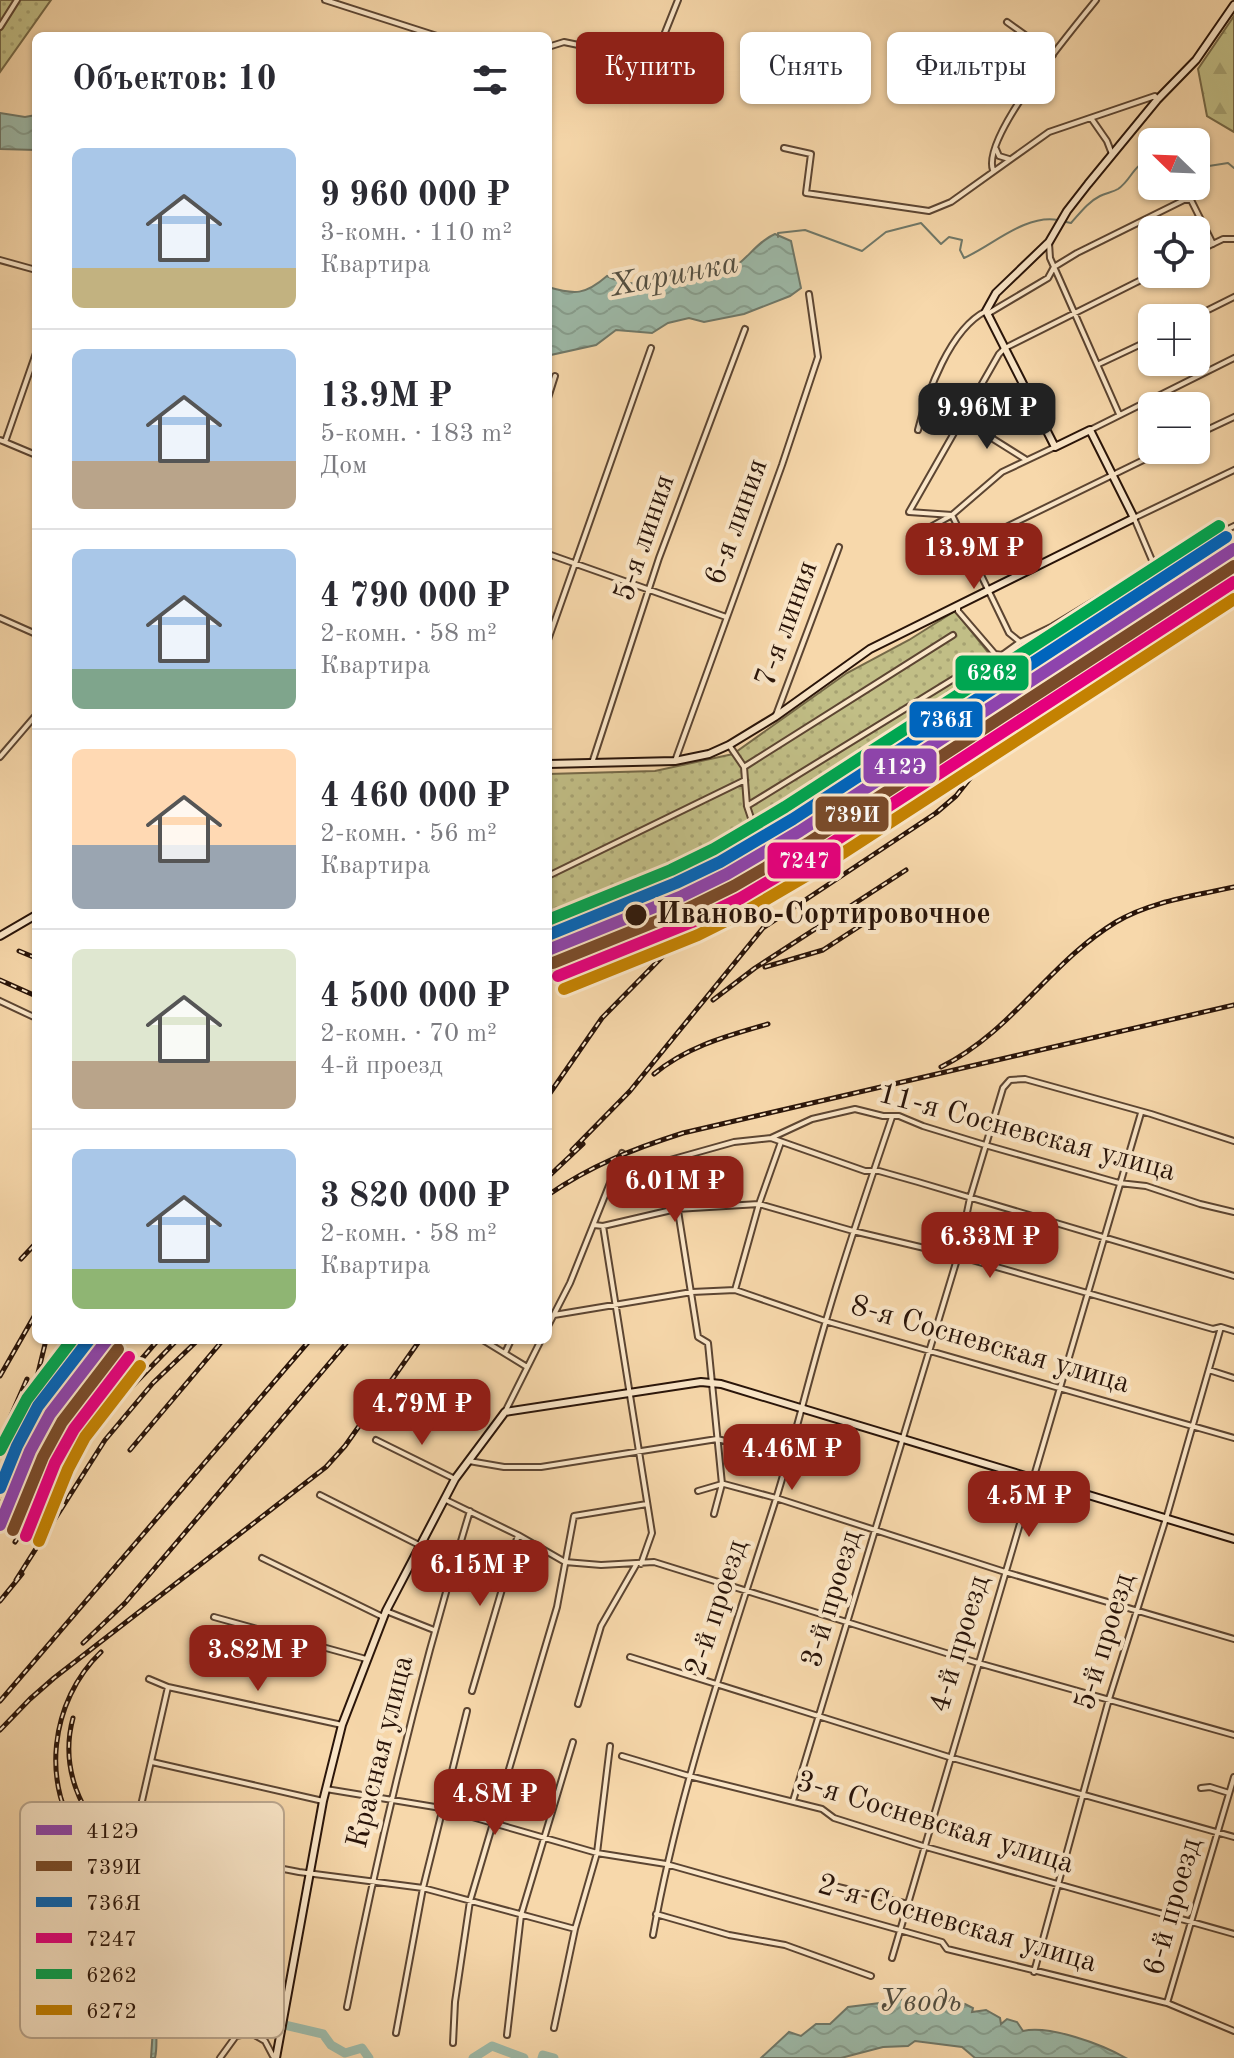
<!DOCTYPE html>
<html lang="ru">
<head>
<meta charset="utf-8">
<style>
  :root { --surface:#fff; --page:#f2f2f3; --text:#2b2b33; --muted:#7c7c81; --line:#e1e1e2; --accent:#8f2418 }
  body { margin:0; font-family:"Old Standard TT",serif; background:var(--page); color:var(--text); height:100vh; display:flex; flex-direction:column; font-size:30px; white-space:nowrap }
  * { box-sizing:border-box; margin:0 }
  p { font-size:26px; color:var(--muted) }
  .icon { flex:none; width:44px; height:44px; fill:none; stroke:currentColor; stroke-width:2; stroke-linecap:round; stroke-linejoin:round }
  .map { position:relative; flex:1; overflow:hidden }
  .sheet { position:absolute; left:32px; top:32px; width:520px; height:1312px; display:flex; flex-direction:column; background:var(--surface); border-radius:12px; box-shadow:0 2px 6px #0004 }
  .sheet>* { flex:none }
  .guide { position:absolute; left:576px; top:32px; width:538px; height:72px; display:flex; gap:16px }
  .needle { width:52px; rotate:293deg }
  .controls { position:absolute; left:1138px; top:128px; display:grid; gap:16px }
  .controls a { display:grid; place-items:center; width:72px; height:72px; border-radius:12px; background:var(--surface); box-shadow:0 2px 6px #0004; font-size:40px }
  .price { position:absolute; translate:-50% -68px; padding:0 18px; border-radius:16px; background:var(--accent); color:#fff; font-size:26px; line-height:52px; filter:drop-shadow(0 2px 4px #0008) }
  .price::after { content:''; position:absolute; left:50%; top:48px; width:24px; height:18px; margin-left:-12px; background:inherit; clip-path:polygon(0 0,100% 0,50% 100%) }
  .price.current { background:#222; color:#fff }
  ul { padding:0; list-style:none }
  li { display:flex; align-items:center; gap:24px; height:200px; padding:0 40px }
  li+li { border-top:2px solid var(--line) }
  li span { display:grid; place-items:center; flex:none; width:224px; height:160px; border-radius:12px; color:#555 }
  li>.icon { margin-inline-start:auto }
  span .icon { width:96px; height:96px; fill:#fffc; stroke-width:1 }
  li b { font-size:34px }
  h2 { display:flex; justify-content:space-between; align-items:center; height:96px; padding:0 40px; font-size:34px }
  .pill { padding:0 28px; border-radius:12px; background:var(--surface); box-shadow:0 2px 6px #0004; font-size:28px; line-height:72px }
  .pill.current { background:var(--accent); color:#fff }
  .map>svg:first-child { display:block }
</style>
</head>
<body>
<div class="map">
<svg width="1234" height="2058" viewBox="0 0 1234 2058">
  <defs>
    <pattern id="forest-firs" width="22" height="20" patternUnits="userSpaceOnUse" patternTransform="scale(2)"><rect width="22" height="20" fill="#c1be86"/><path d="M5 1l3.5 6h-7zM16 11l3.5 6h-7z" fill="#a6a272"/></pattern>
    <pattern id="garden-dots" width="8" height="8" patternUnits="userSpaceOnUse" patternTransform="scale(2)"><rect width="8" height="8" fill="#c1be86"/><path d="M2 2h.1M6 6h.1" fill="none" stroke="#a6a272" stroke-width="1.8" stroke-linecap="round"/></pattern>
    <pattern id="water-waves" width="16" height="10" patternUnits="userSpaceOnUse" patternTransform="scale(2)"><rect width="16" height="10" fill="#9dbaa9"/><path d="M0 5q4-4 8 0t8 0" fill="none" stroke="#879f90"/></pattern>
  </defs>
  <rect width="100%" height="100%" fill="#f7d8ab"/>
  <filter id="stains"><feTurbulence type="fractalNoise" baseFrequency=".0025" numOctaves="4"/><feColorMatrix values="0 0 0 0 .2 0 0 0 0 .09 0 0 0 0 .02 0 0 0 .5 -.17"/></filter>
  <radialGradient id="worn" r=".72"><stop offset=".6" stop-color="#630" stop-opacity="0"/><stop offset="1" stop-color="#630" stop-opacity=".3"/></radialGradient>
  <path fill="url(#forest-firs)" stroke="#756948" stroke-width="2" d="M1234 16V132L1207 116 1198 69Z"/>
  <path fill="url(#garden-dots)" stroke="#756948" stroke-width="2" d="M0 0H51L0 72Z
    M955 611 1008 677 757 836 548 928V774L655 771 733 754 847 673 909 640Z"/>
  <path fill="url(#water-waves)" stroke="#6f7869" stroke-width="2" d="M0 113 25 117 36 115V150L0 149Z
    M775 234 791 241 801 288 790 296 744 314 704 322 689 318 668 323 652 333 616 330 596 345 551 355 548 359V287C575 295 585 295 607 276 629 288 648 283 672 280 690 277 710 280 727 272 746 262 756 242 775 234Z
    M172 1984 187 1986 206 1996 211 1993C221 1998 232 2006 241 2010 251 2014 264 2015 274 2019L273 2026C234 2034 203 1986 163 1994 150 2012 160 2037 155 2058H151L155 1997Z
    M893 1999 955 2004 960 2009 965 2004 973 2008 972 2012 986 2010 1000 2018 1001 2024 1007 2019 1017 2022 1023 2031C1050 2025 1101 2044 1126 2058H975L962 2047 915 2041 908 2046 883 2047 841 2058H761L789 2032 801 2036 816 2024H830L848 2007 880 2003Z"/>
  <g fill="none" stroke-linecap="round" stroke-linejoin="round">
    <path stroke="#6f7869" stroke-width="2" d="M1196 168 1228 163 1234 168
      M1066 222 1071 223C1080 213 1088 202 1100 196 1106 193 1113 192 1118 189 1132 180 1134 161 1152 161
      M778 237V233L805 230 862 251 886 232 921 223 941 244 949 237 962 240 960 250 964 258C992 246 1025 214 1058 220"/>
    <path stroke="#9dbaa9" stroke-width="9" d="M263 2020 323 2034 331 2045 345 2053 362 2048 369 2058
      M473 2058 492 2046 524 2058
      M542 2058 543 2055 554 2058"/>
    <defs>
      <path id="street" d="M325 0 437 36
        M1007 22 1053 55
        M0 27 17 0
        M548 47 564 42 641 58 658 50 678 0
        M1091 118 1107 141 1112 154
        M784 148 811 154 806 193 929 211 951 202 1049 132 1155 96 1157 100
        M996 149 999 156 1009 159
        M993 170C981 137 1074 28 1096 0
        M1049 243 1050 258 1059 278 1119 414
        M1196 252 1223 239H1234
        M0 260 36 270
        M989 313 1048 278 1054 267 1077 253 1184 200H1191L1213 244
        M1192 318 1234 297
        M1099 364 1152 339
        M548 398 555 376
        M963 420 1025 459
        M918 430C927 393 950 329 986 311
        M1090 430 1234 358
        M1196 435 1234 417
        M0 440 5 442 36 353
        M5 442 36 455
        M1055 447 1002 472 952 515 909 512 999 354 1005 348 1153 274
        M918 534 952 515 1009 633 1020 642
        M967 546 1164 450
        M548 554 726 617
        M1154 565 1134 518 1234 470
        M958 605V611L995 654 1002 655 1020 642 1053 626 1154 565 1234 526
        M0 618 36 634
        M548 640 651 348
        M776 715 839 547
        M729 745 744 767 747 806 757 836
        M0 757 36 715
        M675 761 782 465 818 357 809 294
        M592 763 659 558 745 329
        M744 767 953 635
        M747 806 978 664
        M548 876 745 780
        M548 937 599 915
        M0 1001 36 1018
        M771 1138 865 1171H879L918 1182 1234 1276
        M594 1225 603 1226 676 1209 759 1204 853 1231 958 1256 1213 1329 1221 1327 1234 1331
        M603 1226 652 1533 641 1564
        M735 1290 759 1204 781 1142
        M554 1315 692 1292 735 1290 825 1321 1234 1438
        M548 1326 570 1283 622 1153
        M483 1340 527 1367
        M505 1353 511 1340
        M1209 1370 1234 1378
        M505 1412 541 1340
        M376 1440 455 1479
        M469 1461 504 1467H541L717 1439 788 1456
        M724 1484 776 1498 1005 1572 1234 1639
        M698 1491 722 1484
        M320 1495 419 1545
        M446 1500 518 1535 565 1562 601 1565 654 1562 978 1663 1234 1735
        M714 1514 722 1484 708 1343 698 1337 670 1160 734 1142 771 1138 812 1119 855 1109 883 1116H899L923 1126 985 1145 1119 1183 1146 1186 1200 1204 1234 1212
        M262 1558 383 1617
        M386 1611 434 1630
        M214 1617 366 1659
        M630 1657 949 1757 1234 1837
        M149 1679 168 1687 342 1725
        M168 1687 134 1836 140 1841 299 1872 423 1888 575 1929
        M472 1691 518 1535
        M578 1704 601 1626 636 1565
        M622 1756 689 1776 822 1809 834 1818 926 1847 1234 1934
        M152 1762 323 1801
        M1201 1788 1210 1787 1229 1793
        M326 1789 441 1808 597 1853 666 1864 942 1942 947 1949 1167 2003 1234 2031
        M793 1801 958 1256 970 1198 1003 1088 1010 1080 1025 1079 1151 1114 1234 1141
        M834 1886 908 1904
        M656 1914 729 1935 785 1945 871 1976
        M653 1935C680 1786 730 1643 776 1499 794 1441 808 1382 825 1324 845 1254 869 1185 892 1117
        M892 1958 1141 1113
        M1034 1972 1109 1699 1168 1512 1221 1327
        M1167 2003 1234 1777
        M347 2007C380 1839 420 1674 470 1511
        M554 2028 575 1929 597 1853 610 1746
        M396 2033 423 1888 467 1711
        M507 2035 521 1915 573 1742
        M453 2043 455 2002 470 1901 557 1607 574 1516 647 1504
        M220 2058 236 2036 251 2033 265 2041 274 2058"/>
      <path id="secondary" d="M548 764 675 761 709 754 729 745 775 717 870 649 1134 518 1090 430 1055 447 986 311 996 293 1049 242 1067 211 1088 184 1157 100 1196 60 1234 5
        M0 936 36 915
        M276 2058 323 1801 342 1725 386 1611 455 1479 505 1412 701 1382 721 1384 1234 1539"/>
    </defs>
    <use href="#street" stroke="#5c4532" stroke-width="8"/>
    <use href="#secondary" stroke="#291409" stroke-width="10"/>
    <use href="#street" stroke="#fae6c8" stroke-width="4"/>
    <use href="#secondary" stroke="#fae6c8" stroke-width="6"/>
    <defs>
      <path id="rail" d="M548 946 590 929
        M19 951 36 958
        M765 967 823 950 866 922
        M548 975 571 961
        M0 980 36 996
        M713 1000 755 968 906 870
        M941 1067C1013 1031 1050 962 1116 922 1151 901 1195 896 1234 887
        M654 1074C688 1046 727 1036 768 1024
        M548 1096 602 1018 663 956
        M572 1150 630 1091 763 928 936 813 956 796 1003 737 1034 712
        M548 1177 583 1144
        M548 1195C592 1165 633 1149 683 1133L1234 1005
        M21 1259 36 1243
        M0 1376 36 1313
        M114 1391 158 1340
        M37 1406 45 1390 79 1340
        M31 1427 10 1488 46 1340
        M0 1441 27 1379
        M130 1450 223 1340
        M0 1506 10 1488
        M15 1542 81 1444 111 1408 177 1340
        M16 1580 105 1440 153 1383 198 1340
        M0 1601 22 1574
        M83 1643 125 1603 349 1340
        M101 1652C50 1701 39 1787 84 1844 97 1861 113 1872 130 1884
        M0 1701 310 1340
        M73 1718C60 1766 79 1816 118 1846 144 1866 178 1878 208 1892
        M0 1730 30 1699 54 1678 326 1467 345 1446 420 1340"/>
    </defs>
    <use href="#rail" stroke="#291409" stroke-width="5"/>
    <use href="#rail" stroke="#fae6c8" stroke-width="2" stroke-dasharray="6" stroke-linecap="butt"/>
    <defs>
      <path id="rail-1" d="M548 950 682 896 727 874 800 831 1234 549
        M0 1525 30 1451 50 1414 107 1340"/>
      <path id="rail-2" d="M553 963 687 909 734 886 808 843 1234 566
        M13 1530 43 1457 62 1422 118 1349"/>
      <path id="rail-3" d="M548 935 676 883 720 862 793 819 1226 537
        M0 1488 17 1446 38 1406 89 1340"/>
      <path id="rail-4" d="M558 976 692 922 741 898 815 854 1234 582
        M26 1536 55 1463 74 1429 129 1357"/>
      <path id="rail-5" d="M548 920 671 870 714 849 785 807 1219 526
        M0 1450 27 1399 72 1340"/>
      <path id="rail-6" d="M564 989 698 935 748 910 823 866 1234 599
        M39 1541 68 1469 85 1437 140 1366"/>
    </defs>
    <use href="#rail-1" stroke="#fae6c8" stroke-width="18"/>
    <use href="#rail-2" stroke="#fae6c8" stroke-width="18"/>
    <use href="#rail-3" stroke="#fae6c8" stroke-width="18"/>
    <use href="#rail-4" stroke="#fae6c8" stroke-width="18"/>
    <use href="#rail-5" stroke="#fae6c8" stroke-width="18"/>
    <use href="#rail-6" stroke="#fae6c8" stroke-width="18"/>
    <use href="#rail-1" stroke="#8e44ad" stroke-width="12"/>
    <use href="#rail-2" stroke="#7a4b2a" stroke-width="12"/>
    <use href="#rail-3" stroke="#0065bd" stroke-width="12"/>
    <use href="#rail-4" stroke="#e5007d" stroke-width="12"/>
    <use href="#rail-5" stroke="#00a651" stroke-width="12"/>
    <use href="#rail-6" stroke="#c48202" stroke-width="12"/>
  </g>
  <circle fill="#291409" stroke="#fae6c8" stroke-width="3" cx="636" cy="915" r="12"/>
  <g text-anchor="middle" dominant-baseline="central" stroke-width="8" stroke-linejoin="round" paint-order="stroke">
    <g font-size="30" fill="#291409" stroke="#fae6c8">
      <text transform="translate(737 522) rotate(-70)">6-я линия</text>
      <text transform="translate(645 538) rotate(-71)">5-я линия</text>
      <text transform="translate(787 624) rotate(-70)">7-я линия</text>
      <text transform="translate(1027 1133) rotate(15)">11-я Сосневская улица</text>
      <text transform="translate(990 1345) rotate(16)">8-я Сосневская улица</text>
      <text transform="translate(832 1599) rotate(-73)">3-й проезд</text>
      <text transform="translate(717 1608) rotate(-72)">2-й проезд</text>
      <text transform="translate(1105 1642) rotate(-73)">5-й проезд</text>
      <text transform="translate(960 1644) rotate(-73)">4-й проезд</text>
      <text transform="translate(381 1752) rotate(-76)">Красная улица</text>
      <text transform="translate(935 1823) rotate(17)">3-я Сосневская улица</text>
      <text transform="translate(1173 1907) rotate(-74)">6-й проезд</text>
      <text transform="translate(957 1924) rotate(16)">2-я Сосневская улица</text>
    </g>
    <g font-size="30" font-weight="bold" fill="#291409" stroke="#fae6c8" text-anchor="start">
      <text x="656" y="915">Иваново-Сортировочное</text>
    </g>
    <g font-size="32" font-style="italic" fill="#524e41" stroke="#fae6c8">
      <text transform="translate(674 276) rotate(-11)">Харинка</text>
      <text x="920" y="2003">Уводь</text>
    </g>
  </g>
  <rect x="20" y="1802" width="264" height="236" rx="12" fill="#fae6c8" stroke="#bba78f" stroke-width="2"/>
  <rect x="36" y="1825" width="36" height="10" fill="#8e44ad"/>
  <rect x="36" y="1861" width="36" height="10" fill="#7a4b2a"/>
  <rect x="36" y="1897" width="36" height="10" fill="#0065bd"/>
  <rect x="36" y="1933" width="36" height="10" fill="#e5007d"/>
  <rect x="36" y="1969" width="36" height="10" fill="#00a651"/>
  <rect x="36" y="2005" width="36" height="10" fill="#c48202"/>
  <g font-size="22" fill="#291409">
    <text x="86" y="1838">412Э</text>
    <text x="86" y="1874">739И</text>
    <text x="86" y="1910">736Я</text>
    <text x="86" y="1946">7247</text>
    <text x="86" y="1982">6262</text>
    <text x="86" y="2018">6272</text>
  </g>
  <g stroke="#fae6c8" stroke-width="3">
    <rect x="954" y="654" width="76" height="38" rx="8" fill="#00a651"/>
    <rect x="908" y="700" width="76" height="39" rx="8" fill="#0065bd"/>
    <rect x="862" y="747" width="76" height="38" rx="8" fill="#8e44ad"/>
    <rect x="814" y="795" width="76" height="38" rx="8" fill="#7a4b2a"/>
    <rect x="766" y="841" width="76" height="39" rx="8" fill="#e5007d"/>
  </g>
  <g font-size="22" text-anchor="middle" font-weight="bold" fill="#fff">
    <text x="992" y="680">6262</text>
    <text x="946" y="727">736Я</text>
    <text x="900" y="774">412Э</text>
    <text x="852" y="822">739И</text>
    <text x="804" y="868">7247</text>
  </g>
  <rect width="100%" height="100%" filter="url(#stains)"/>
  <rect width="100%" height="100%" fill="url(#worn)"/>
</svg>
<div class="controls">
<a><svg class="needle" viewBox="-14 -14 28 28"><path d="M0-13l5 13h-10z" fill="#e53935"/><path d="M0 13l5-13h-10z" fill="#7c7c81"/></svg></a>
<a><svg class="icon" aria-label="locate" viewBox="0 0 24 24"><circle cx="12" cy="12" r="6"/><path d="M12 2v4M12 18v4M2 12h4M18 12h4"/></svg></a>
<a>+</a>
<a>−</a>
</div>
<b class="price current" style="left:987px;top:451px">9.96M ₽</b>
<b class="price" style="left:974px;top:591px">13.9M ₽</b>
<b class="price" style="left:675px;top:1224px">6.01M ₽</b>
<b class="price" style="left:990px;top:1280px">6.33M ₽</b>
<b class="price" style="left:422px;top:1447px">4.79M ₽</b>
<b class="price" style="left:792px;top:1492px">4.46M ₽</b>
<b class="price" style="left:1029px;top:1539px">4.5M ₽</b>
<b class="price" style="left:480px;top:1608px">6.15M ₽</b>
<b class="price" style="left:258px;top:1693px">3.82M ₽</b>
<b class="price" style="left:495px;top:1837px">4.8M ₽</b>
<div class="guide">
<a class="pill current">Купить</a>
<a class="pill">Снять</a>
<a class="pill">Фильтры</a>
</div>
<section class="sheet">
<h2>Объектов: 10<svg class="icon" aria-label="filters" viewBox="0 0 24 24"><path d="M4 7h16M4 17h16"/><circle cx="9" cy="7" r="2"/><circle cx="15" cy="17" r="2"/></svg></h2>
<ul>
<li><span style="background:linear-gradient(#a9c7e8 75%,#c2b280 0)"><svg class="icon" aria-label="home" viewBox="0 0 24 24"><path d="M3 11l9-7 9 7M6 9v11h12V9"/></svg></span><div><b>9 960 000 ₽</b><p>3-комн. · 110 m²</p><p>Квартира</p></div></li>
<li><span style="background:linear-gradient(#a9c7e8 70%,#b9a48a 0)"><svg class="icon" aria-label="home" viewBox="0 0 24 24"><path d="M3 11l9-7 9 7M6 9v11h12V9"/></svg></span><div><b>13.9M ₽</b><p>5-комн. · 183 m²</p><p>Дом</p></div></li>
<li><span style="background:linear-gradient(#a9c7e8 75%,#7fa58c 0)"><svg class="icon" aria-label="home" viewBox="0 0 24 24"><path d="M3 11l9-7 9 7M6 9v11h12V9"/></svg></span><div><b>4 790 000 ₽</b><p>2-комн. · 58 m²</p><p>Квартира</p></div></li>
<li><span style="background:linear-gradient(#ffd9b3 60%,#9aa5b1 0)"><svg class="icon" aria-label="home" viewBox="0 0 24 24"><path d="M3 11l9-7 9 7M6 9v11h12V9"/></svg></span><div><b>4 460 000 ₽</b><p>2-комн. · 56 m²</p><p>Квартира</p></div></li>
<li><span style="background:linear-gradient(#dfe7d0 70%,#b9a48a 0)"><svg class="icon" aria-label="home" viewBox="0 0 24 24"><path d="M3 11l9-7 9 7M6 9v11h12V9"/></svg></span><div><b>4 500 000 ₽</b><p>2-комн. · 70 m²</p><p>4-й проезд</p></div></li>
<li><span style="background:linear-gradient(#a9c7e8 75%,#8fb573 0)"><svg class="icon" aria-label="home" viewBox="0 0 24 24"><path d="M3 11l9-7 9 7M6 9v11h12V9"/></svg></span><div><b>3 820 000 ₽</b><p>2-комн. · 58 m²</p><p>Квартира</p></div></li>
</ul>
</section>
</div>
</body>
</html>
